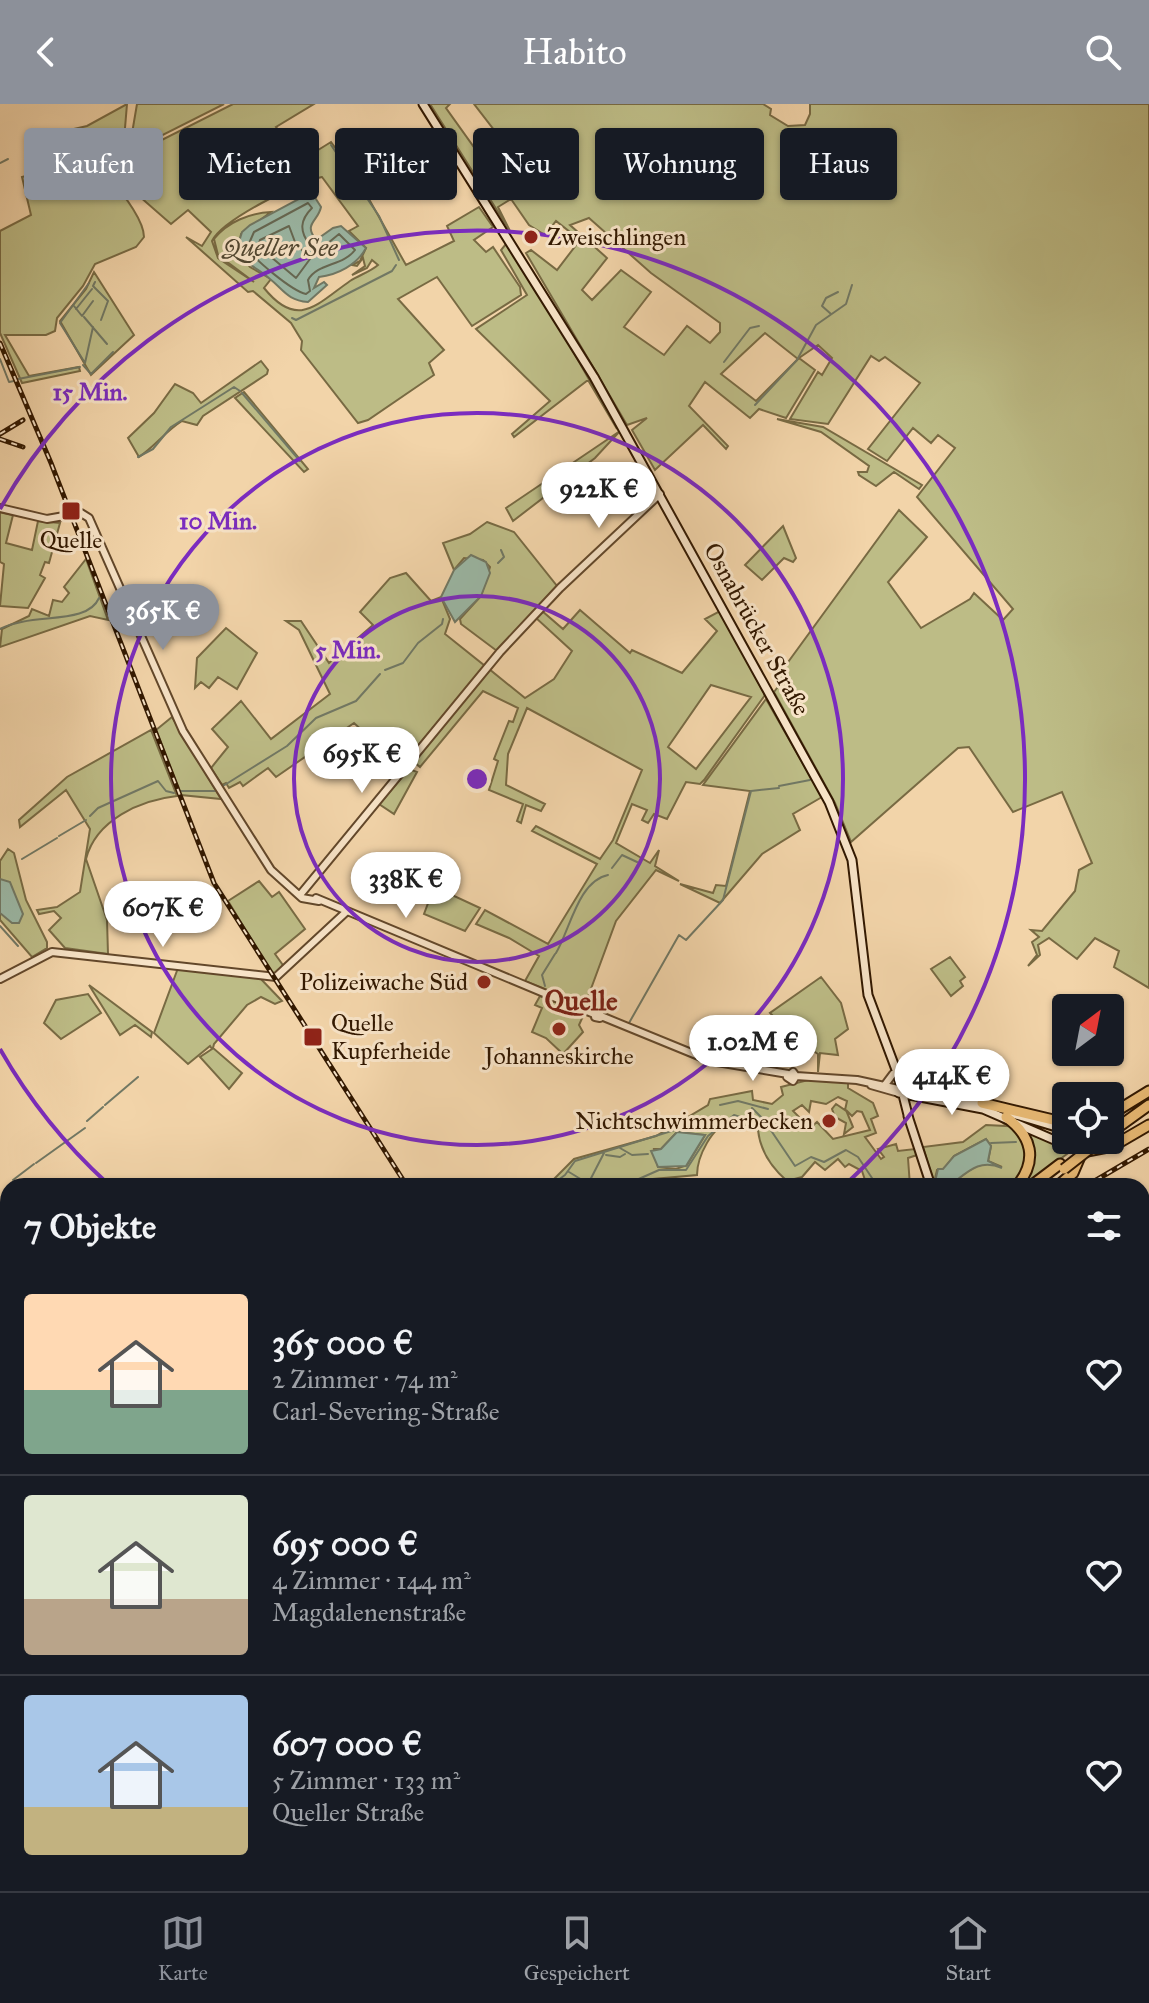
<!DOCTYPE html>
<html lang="de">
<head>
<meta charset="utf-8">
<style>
  :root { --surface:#171b24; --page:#20242c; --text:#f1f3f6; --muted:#9ea1a6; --line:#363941; --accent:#8c9099 }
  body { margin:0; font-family:"IM FELL Great Primer",serif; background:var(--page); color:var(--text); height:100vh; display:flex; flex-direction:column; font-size:30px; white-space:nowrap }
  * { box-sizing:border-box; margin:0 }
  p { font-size:26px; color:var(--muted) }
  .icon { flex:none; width:44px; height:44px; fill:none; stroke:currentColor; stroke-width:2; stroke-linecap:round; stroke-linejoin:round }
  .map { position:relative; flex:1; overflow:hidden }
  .sheet { position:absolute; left:0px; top:1074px; width:1150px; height:714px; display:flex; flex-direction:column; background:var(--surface); border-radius:24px 24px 0 0; box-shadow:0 2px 6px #0004 }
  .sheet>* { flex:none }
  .banner { position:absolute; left:24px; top:24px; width:1102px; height:72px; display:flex; gap:16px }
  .needle { width:52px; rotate:32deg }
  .controls { position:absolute; left:1052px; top:890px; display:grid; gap:16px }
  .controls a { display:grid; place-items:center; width:72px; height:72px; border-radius:8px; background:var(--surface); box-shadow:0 2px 6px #0004; font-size:40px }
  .price { position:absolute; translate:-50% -68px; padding:0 18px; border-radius:28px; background:#fff; color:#222; font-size:26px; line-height:52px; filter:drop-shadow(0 2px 4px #0008) }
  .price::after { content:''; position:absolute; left:50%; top:48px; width:24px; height:18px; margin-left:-12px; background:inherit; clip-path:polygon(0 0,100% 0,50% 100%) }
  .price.on { background:var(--accent); color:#fff }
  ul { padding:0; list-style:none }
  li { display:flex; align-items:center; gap:24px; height:200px; padding:0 24px }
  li+li { border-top:2px solid var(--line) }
  li span { display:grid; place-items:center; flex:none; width:224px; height:160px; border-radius:8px; color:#555 }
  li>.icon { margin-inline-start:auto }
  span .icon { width:96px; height:96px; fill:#fffc; stroke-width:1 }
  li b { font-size:34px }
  h2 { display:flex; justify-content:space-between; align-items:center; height:96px; padding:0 24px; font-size:34px }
  .chip { padding:0 28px; border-radius:8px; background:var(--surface); box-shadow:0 2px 6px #0004; font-size:28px; line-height:72px }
  .chip.on { background:var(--accent); color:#fff }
  header { display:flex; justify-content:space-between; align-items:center; height:104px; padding:0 24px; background:var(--accent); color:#fff; font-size:36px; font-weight:600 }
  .menu { display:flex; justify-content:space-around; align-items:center; height:112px; border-top:2px solid var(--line); background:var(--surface); font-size:22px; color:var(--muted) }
  .menu a { display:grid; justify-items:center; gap:4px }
  .menu .on { color:var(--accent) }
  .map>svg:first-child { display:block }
</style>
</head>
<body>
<header><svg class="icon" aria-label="back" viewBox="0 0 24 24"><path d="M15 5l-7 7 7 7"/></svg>Habito<svg class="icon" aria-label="search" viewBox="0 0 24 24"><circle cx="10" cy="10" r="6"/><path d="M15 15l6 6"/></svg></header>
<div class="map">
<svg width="1149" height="1787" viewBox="0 0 1149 1787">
  <rect width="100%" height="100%" fill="#f2d4a9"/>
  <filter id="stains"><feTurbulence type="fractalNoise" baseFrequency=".0025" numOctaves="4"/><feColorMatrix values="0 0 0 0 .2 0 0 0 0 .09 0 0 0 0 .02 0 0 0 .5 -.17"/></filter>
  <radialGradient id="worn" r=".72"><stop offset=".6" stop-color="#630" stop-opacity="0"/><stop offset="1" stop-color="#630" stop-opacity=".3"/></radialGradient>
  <path fill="#bdbc86" stroke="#786a43" stroke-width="2" fill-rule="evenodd" d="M127 0 124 36 110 65 72 46 61 63 94 79C100 78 107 75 113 80 125 91 144 118 144 133L136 143 95 160 83 182 57 214 55 227 46 231H5L29 272 79 263 80 267 22 279 0 229V127L31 111 22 73 34 70 43 84 50 82 28 41 50 30 56 49 71 45 65 27 87 22Z
    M137 0H224L133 46 130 41Z
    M233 0H314L276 23 302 56 331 38 356 72 406 161 454 137 447 122 479 103 493 123 474 136 486 148 493 143 520 183 521 191 472 222 437 173 398 195 444 246 429 259 434 271 368 316 358 319 301 246 302 237 291 219 253 187 248 188 186 133 202 142 211 128 188 106 171 120 115 71 124 55ZM322 73 358 122 349 127 366 144 360 157 352 161 357 162 363 154 365 162 352 171 367 164 372 156 378 161C370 168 359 171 350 177 317 200 298 226 264 184L271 175 250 163 238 148 241 130 271 108C250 109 227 118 214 135L218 151 254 178 218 154 212 137C222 116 298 78 322 73Z
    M430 0H450L446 4 496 74 518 57 474 0H763L771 5 770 11 788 22 805 21 810 10V0H1149V884L1114 863 1119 847 1095 834 1077 855 1049 834 1038 841 1040 851 1028 862 1037 851 1032 838 1039 833 1031 826 1042 827 1075 787 1079 766 1092 759 1062 688 1013 708 969 643 958 644 851 738 835 699 774 588 780 580 775 576 899 406 927 433 888 478 921 524 970 495 974 489 1003 516 1013 505 917 393 955 344 938 331 931 339 913 324 887 357 868 345 920 279 885 253 879 257 871 252 828 320 790 315 818 268 822 271 832 254 818 241 799 254 815 266 786 314 759 305 750 314 705 278 689 302 728 342 726 345 703 321 655 366 632 326 647 314 627 321 526 149 531 146 557 166 580 136 556 117 545 131 529 121 511 95 498 103 510 127ZM589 114 651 169 720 219V228L710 239 687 222 664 251 624 223 651 188 621 166 592 196 582 186 607 154 570 121ZM765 229 798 255 756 297 721 270Z
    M506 140 565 233 617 325 588 276 514 333 512 330 550 297 476 225 527 191 501 146Z
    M94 168 134 231 91 271 60 217 86 185Z
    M261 257 268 266 267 270 203 312 197 321 182 317C166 327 155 342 139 353L128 334 154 309 175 280 193 289 201 299Z
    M244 288 308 365 304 368 235 294Z
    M777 315 823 323 922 381 919 385 894 368 876 382 859 371 858 368H867L869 362 821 328Z
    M620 327 595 354 513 417 506 404Z
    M0 408 13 411 6 439 32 446 38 417 60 419 49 459 45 458 40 471 45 474 28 504 0 502 4 460 0 458Z
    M487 418 514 428 557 482 497 547 461 520 460 515 481 492 490 463 483 456 464 454 454 466 443 439 470 430Z
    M783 422 796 454 793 458 784 454 762 476 745 461Z
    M86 455 108 516 90 512 0 543 2 525 29 512 32 505 49 512 53 496 62 498 69 489 64 483Z
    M406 469 431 497 441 493 450 515 445 530 485 562 401 662 354 619 276 673 268 664 243 682 240 678 229 684 226 679 222 681 211 664 228 643 212 625 241 597 271 635 330 590 299 526 286 517H301L329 559 373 521 360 508 390 474Z
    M580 506 630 549 632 546 682 569 717 527 705 515 720 507 765 591 704 676 700 680 686 678 667 715 654 710 648 719 642 716 647 706 632 700 616 739 650 759 659 746 655 762 679 777 656 766 616 817 585 901 525 877 539 852 509 834 476 820 485 806 548 840 597 760 532 727 536 722 600 755 613 736 642 666 527 604 508 650 506 681 545 700 541 707 526 701 521 719 517 717 523 700 489 686 498 657 494 655 509 617 513 618 518 604 483 587 420 663 414 658 489 565 525 594 554 575 572 547 536 514 542 507 563 525ZM711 581 751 593 696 665 668 643Z
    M226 524 257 549 237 585 218 573 209 584 201 578 195 584 197 554Z
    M766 595 822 693 793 710 800 726 762 750 720 799 680 780 713 789 716 781 726 782 750 687 703 681Z
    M172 613 221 695 181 691 156 626Z
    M151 626 177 692C140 696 96 716 86 755L107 816 108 850 65 844 49 826 61 814 54 807 39 810 37 806 57 803 80 788 90 725 66 686 20 723 19 716 67 673Z
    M409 665 417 668 394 710 379 700Z
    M8 745 14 749 26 796 47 838V844L32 853 0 816V757Z
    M259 777 272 793 279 788 305 825 275 850 285 864 273 871 228 797Z
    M419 782 433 788 435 783 480 804 465 827 424 810 430 794 418 786Z
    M950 853 965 873 960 877 963 882 951 892 931 865Z
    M178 864 259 873 282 897 275 900 261 893 247 901 214 940 213 944 242 969 229 985 200 953 212 945 210 942 188 960 154 929Z
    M821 873 841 899 848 925 835 935 838 951 820 949 818 968V950L802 940 783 917 780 919 770 909Z
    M89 881 152 928 151 933 135 921 120 931Z
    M88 890 101 909 61 935 44 919 56 896Z
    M540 892 584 910 579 921 583 928 563 950 546 934 532 928 542 904 535 901Z
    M812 975 848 979V984L873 999 878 1012 871 1015 876 1029 865 1033 881 1055 884 1053 878 1045 896 1040 898 1047 915 1045 917 1051 908 1054 910 1082H867L862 1067 849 1060 845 1063 838 1055 825 1066 815 1058 802 1073 787 1077C772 1064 760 1046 758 1026 750 1025 740 1017 732 1018 712 1020 697 1054 697 1071L654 1075 656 1082H547L574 1055 656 1032 708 1001 710 995 752 987 753 996 772 1000 783 991 781 983ZM838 993 847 997 845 1006 836 1000 832 1005 835 1013 846 1019 844 1030 853 1023 846 1006 852 1012 857 1007 862 1008 870 1026 833 1035 817 1018 810 1024 793 1007 802 1001 809 1008 811 997 826 1000ZM677 1028 705 1031 687 1061 676 1065 658 1063 654 1045H661Z
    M991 1010C1030 1025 1041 1047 1013 1082H949C966 1069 979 1053 1002 1063L988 1057 991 1042 986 1035 954 1052 943 1066H937L934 1079 923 1043 963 1038 986 1021 1007 1022Z
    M1021 1023 1071 1047 1024 1082H1019L1032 1061Z
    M8 1131V1235L0 1236V1132Z
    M478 1780H595L597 1787H473Z"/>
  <path fill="#9bb8a6" stroke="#717864" stroke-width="2" d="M308 90 314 92 321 103C318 118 303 119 316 136L333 124 341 122 366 144C357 161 337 171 319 173L314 184 324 178 327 181 308 198C287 196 284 186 270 175 258 164 245 161 237 144L242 128 250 121Z
    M471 451 486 458 490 469 481 492 455 518 441 493 454 466Z
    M0 775 10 778 23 810 19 819H12L0 809Z
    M677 1028 705 1031 686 1062 658 1063 651 1047 661 1045Z
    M986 1035 991 1042 988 1057 1002 1064C978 1054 967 1069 949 1082H934L938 1065H943L954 1052Z"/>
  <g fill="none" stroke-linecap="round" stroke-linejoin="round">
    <path stroke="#666853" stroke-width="2" d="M308 99 312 104C300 116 299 127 310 141L322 144 339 130 355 146C343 162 317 159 308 176L310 187 306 190C292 187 255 156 247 144L254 128Z
      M289 122 295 138 310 155 296 174 258 142 260 136Z"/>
    <path stroke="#717864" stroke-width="2" d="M331 41 379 112 399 156
      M37 44 52 46
      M0 59 8 55
      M95 178 93 182 108 197 101 216
      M74 202 82 212 93 197
      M76 205 92 185
      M831 210 822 202 826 194 838 188
      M84 213 107 240
      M292 214 296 216 392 167 396 161
      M0 255 9 278 14 277
      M724 258 750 224 759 222
      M85 259 60 219 89 179
      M85 259 93 223
      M83 261 91 270 113 248
      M18 275 80 263
      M242 289 300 357
      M755 301 797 256 816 221 846 200 852 181
      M138 353 153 345 171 323 234 283 240 287
      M498 459 504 453 501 446
      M0 525C32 508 87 522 99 494
      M385 566 403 559 418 539 442 520 443 515
      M223 682 287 642 316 614 356 597 380 570
      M779 682 810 676
      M180 687H216
      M90 712 98 704 158 677 166 687 174 689
      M59 732 86 716
      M22 755 57 734
      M612 764 622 751 637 758
      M0 822 18 842
      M556 849C570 826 578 777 608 771
      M545 882 542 871 555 850
      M629 919 679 831 686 836 723 796 751 687 779 684
      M105 1001 138 973
      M720 1001 738 997 768 1005
      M752 1004 762 1014
      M87 1017 103 1003
      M991 1039 1016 1038
      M620 1044 632 1051 648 1050
      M606 1051 620 1053 625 1050
      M36 1059 85 1024
      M569 1068 592 1082
      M13 1076 34 1060
      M550 1082 565 1071 575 1057 681 1024
      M587 1082 604 1049
      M623 1082 659 1066H686L708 1032 734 1011 768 1022 795 1062 811 1053 824 1058 846 1046 858 1053 876 1080 894 1077 899 1082
      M0 1231 8 1229
      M0 1619 8 1618"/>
    <defs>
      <path id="tertiary" d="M0 404 47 415 81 409 89 414 183 627 271 766 302 794 319 797
        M300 791 500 548 560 484 660 390
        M316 794 594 910
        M0 875 52 848 276 873 346 808
        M595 908H600V914L595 913Z
        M601 912 711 957 788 970
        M796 972 793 977 787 973 793 968 796 972 857 976 898 985
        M871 981 899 989
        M884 982 893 970
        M1142 1158 1149 1156
        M1142 1166 1149 1164
        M0 1544 8 1542
        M1013 1780 1016 1787
        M1141 1787V1780"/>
      <path id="secondary" d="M423 0 594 273 829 698 852 756 868 891 898 971 909 1015
        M900 973 927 989
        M899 989 983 1005 1082 1048
        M959 994 986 1001
        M1013 1010 1066 1026
        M908 1012 931 1082
        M1078 1036 1082 1048
        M0 1341H8
        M344 1780 367 1787
        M363 1780 383 1787"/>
      <path id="primary" d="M0 1585 8 1593"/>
      <path id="trunk" d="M982 999 1066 1019
        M1110 1011 1149 987
        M1006 1013C1032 1032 1038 1056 1017 1082
        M1110 1029 1149 1001
        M1031 1082 1060 1060
        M1058 1082 1073 1069 1082 1048 1113 1042 1149 1021
        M0 1782 8 1777"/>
      <path id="motorway" d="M0 1772 8 1768"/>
    </defs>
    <use href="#tertiary" stroke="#62472a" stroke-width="10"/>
    <use href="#secondary" stroke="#321800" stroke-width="11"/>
    <use href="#primary" stroke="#321800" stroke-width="12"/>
    <use href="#trunk" stroke="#321800" stroke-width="13"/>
    <use href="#motorway" stroke="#321800" stroke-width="15"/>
    <use href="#tertiary" stroke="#f7e3c7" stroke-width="6"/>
    <use href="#secondary" stroke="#f7e3c7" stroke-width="7"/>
    <use href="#primary" stroke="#e9ba74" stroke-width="8"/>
    <use href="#trunk" stroke="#e9ba74" stroke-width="9"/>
    <use href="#motorway" stroke="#e9ba74" stroke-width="11"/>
    <path stroke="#321800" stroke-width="2" d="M1142 1161 1149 1158
      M1142 1749V1752
      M1140 1787V1780"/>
    <defs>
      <path id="rail" d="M0 239 51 359 214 779 407 1082
        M0 330 23 316
        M0 335 23 343
        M1086 1082 1149 1045
        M602 1780 603 1787
        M464 1787 469 1780"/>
    </defs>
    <use href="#rail" stroke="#321800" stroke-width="5"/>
    <use href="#rail" stroke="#f7e3c7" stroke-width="2" stroke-dasharray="6" stroke-linecap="butt"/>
    <defs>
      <path id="trunk-bridge" d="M1064 1065 1101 1036"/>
    </defs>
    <use href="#trunk-bridge" stroke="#321800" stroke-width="13" stroke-linecap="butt"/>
    <use href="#trunk-bridge" stroke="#e9ba74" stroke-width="9"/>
  </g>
  <g fill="none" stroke="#7b2cbf" stroke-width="4">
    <circle cx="477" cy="675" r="183"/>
    <circle cx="477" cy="675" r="366"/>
    <path d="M107 1079A548 548 0 0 1 0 945M0 405A548 548 0 1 1 847 1079"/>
  </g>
  <g fill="#8f2418" stroke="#f7e3c7" stroke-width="3">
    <circle cx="531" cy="133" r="8"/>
    <rect x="61" y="397" width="20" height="20" rx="4"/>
    <circle cx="484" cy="878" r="8"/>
    <circle cx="559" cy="925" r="8"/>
    <rect x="303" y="923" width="20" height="20" rx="4"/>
    <circle cx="829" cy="1017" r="8"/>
  </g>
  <g text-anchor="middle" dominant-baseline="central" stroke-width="6" stroke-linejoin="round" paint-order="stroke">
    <g font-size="24" fill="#321800" stroke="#f7e3c7" text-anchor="start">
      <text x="547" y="133">Zweischlingen</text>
      <text x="71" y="436" text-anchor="middle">Quelle</text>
      <text x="468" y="878" text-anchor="end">Polizeiwache Süd</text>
      <text x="331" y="919">Quelle<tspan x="331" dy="28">Kupferheide</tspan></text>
      <text x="559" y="952" text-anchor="middle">Johanneskirche</text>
      <text x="813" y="1017" text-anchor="end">Nichtschwimmerbecken</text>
    </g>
    <g font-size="24" fill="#321800" stroke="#f7e3c7">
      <text transform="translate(757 525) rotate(61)">Osnabrücker Straße</text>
    </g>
    <g font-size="26" font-style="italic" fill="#524832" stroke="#f7e3c7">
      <text x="280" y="143">Queller See</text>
    </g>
    <g font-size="28" font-weight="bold" fill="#7a1f14" stroke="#f7e3c7">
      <text x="581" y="896">Quelle</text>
    </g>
  </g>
  <circle cx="477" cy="675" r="12" fill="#7b2cbf" stroke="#f7e3c7" stroke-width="4"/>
  <g font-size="24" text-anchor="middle" font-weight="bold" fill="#7b2cbf" stroke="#f7e3c7" stroke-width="6" stroke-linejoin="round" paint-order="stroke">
    <text x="90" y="296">15 Min.</text>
    <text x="218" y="425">10 Min.</text>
    <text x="348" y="554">5 Min.</text>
  </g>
  <rect width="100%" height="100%" filter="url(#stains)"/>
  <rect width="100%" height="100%" fill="url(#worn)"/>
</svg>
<div class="controls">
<a><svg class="needle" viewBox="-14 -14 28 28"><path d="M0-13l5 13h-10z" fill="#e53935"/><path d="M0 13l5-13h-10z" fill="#9ea1a6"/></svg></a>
<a><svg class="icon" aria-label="locate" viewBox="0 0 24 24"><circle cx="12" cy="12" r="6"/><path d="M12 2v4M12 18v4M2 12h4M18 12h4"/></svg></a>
</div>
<b class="price" style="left:599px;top:426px">922K €</b>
<b class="price on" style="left:163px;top:548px">365K €</b>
<b class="price" style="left:362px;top:691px">695K €</b>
<b class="price" style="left:406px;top:816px">338K €</b>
<b class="price" style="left:163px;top:845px">607K €</b>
<b class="price" style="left:753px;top:979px">1.02M €</b>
<b class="price" style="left:952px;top:1013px">414K €</b>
<div class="banner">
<a class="chip on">Kaufen</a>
<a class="chip">Mieten</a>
<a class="chip">Filter</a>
<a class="chip">Neu</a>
<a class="chip">Wohnung</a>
<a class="chip">Haus</a>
</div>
<section class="sheet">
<h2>7 Objekte<svg class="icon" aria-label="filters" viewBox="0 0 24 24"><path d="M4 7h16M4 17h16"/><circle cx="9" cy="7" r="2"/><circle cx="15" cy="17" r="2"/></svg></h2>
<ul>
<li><span style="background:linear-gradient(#ffd9b3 60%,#7fa58c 0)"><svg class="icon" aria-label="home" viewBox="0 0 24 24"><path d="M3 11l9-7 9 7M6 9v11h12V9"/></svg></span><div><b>365 000 €</b><p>2 Zimmer · 74 m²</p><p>Carl-Severing-Straße</p></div><svg class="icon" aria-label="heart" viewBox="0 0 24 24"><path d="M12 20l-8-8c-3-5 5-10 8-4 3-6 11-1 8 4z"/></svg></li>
<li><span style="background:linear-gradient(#dfe7d0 65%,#b9a48a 0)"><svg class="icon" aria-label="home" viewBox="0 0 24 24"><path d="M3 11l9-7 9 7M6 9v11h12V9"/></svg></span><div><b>695 000 €</b><p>4 Zimmer · 144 m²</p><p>Magdalenenstraße</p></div><svg class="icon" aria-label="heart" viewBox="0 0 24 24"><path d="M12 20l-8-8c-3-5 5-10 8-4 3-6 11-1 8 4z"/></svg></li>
<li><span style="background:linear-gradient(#a9c7e8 70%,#c2b280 0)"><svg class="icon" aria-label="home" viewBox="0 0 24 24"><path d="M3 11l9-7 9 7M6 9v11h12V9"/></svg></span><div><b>607 000 €</b><p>5 Zimmer · 133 m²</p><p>Queller Straße</p></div><svg class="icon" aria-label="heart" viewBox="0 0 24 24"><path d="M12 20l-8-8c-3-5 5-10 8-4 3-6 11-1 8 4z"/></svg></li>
</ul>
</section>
</div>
<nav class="menu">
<a class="on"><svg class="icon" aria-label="map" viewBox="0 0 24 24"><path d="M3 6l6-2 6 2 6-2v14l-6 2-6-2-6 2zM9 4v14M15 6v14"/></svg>Karte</a>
<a><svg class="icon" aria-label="saved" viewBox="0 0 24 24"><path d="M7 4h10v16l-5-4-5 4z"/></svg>Gespeichert</a>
<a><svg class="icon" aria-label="home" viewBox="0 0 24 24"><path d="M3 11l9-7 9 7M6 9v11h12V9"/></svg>Start</a>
</nav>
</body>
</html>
